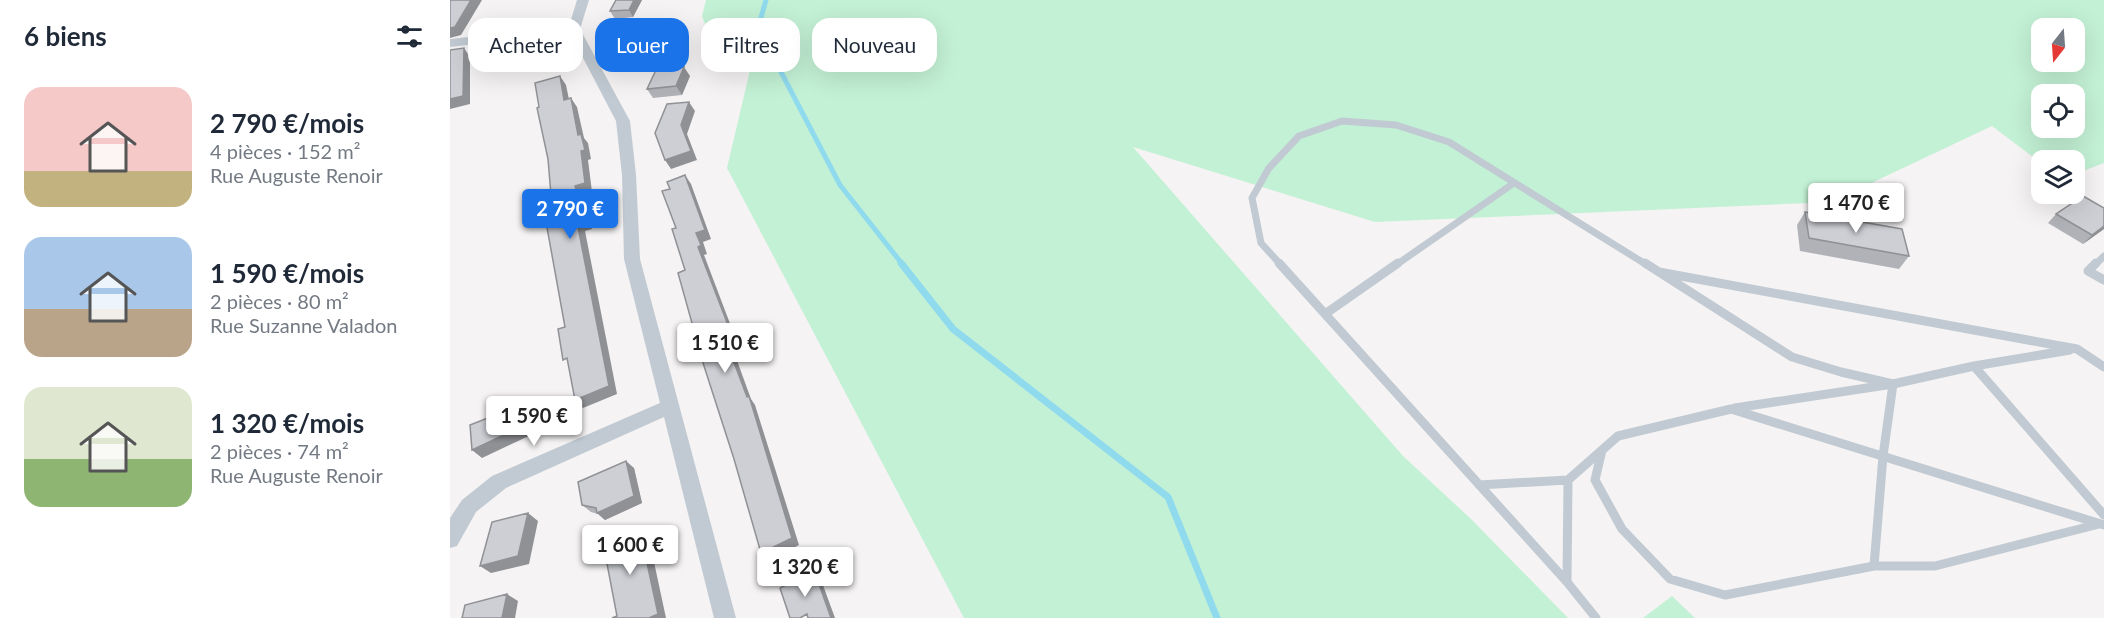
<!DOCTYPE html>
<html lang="fr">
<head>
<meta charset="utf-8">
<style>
  :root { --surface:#fff; --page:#f6f6f7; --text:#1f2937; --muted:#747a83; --accent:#1a73e8 }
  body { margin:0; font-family:Lato,sans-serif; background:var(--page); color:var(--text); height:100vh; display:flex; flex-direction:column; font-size:22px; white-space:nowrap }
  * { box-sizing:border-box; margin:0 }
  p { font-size:20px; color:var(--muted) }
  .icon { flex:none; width:33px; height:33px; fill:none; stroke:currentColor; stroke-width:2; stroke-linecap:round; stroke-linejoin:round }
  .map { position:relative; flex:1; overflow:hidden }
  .drawer { display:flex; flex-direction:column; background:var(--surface); width:450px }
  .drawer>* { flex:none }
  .banner { position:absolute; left:18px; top:18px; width:570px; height:54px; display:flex; gap:12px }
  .needle { width:39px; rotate:197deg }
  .buttons { position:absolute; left:1581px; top:18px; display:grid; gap:12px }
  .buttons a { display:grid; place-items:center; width:54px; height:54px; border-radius:12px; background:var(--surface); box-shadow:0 6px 24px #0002; font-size:30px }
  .price { position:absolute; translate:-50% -51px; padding:0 14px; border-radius:6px; background:#fff; color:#222; font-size:20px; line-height:39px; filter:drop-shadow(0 2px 3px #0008) }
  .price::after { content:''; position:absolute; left:50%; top:36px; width:18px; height:14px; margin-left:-9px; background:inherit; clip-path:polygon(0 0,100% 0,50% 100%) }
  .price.current { background:var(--accent); color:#fff }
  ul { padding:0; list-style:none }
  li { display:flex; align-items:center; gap:18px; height:150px; padding:0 24px }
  li span { display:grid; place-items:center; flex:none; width:168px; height:120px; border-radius:18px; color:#555 }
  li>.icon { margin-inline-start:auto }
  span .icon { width:72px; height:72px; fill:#fffc; stroke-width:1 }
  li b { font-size:26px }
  h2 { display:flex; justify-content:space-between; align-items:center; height:72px; padding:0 24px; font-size:26px }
  .tag { padding:0 21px; border-radius:18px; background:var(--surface); box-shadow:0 6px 24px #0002; font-size:21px; line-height:54px }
  .tag.current { background:var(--accent); color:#fff }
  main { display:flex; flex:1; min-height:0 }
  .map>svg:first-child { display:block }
</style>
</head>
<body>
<main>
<section class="drawer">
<h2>6 biens<svg class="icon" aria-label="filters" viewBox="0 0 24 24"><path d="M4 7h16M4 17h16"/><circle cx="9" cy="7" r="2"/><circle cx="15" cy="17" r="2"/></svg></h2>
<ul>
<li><span style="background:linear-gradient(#f6c9c9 70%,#c2b280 0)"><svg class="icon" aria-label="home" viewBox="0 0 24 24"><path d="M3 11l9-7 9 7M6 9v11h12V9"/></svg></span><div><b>2 790 €/mois</b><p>4 pièces · 152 m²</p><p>Rue Auguste Renoir</p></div></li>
<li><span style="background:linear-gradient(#a9c7e8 60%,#b9a48a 0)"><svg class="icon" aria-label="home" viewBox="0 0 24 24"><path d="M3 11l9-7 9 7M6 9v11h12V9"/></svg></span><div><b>1 590 €/mois</b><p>2 pièces · 80 m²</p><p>Rue Suzanne Valadon</p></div></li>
<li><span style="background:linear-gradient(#dfe7d0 60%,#8fb573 0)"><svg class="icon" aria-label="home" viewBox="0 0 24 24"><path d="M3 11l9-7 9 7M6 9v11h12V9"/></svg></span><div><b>1 320 €/mois</b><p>2 pièces · 74 m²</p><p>Rue Auguste Renoir</p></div></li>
</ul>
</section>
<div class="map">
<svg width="1654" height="618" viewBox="0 0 1654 618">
  <rect width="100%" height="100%" fill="#f5f3f3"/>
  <path fill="#c3f1d5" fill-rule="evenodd" d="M256 0H1654V163L1625 174 1624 160H1592L1591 163 1542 126 1381 202 925 222 683 147 953 456 1021 519 1118 618H514L277 168 301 66 272 68 252 16ZM1592 28H1624V62H1592ZM1592 94H1624V128H1592Z
    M1222 596 1245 618H1193Z"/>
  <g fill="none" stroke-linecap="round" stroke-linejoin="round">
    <path stroke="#90daee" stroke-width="5" d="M316 0 308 28 390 185 453 265"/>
    <path stroke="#90daee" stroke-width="7" d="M451 263 503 329 718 497 767 618"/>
    <path stroke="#c1cad2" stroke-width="7" d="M831 265 811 243 802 198 819 168 849 136 892 121 946 125 999 142 1197 265
      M946 265 1064 183
      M1645 265 1654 256"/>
    <path stroke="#c1cad2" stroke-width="9" d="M829 263 1117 582
      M1195 263 1209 272
      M1646 263 1638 271 1654 280
      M875 314 948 263
      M1524 366 1620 350
      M1285 408 1443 384 1524 366 1654 515
      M1152 450 1145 480 1172 529 1220 579 1275 595 1424 566 1433 456 1443 384 1391 372 1342 357 1209 272 1627 349 1654 367
      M1029 485 1118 480
      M1424 566H1485L1649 524
      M1146 618 1117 582 1118 480 1168 436 1281 409 1654 525"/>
    <path fill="#c1cad2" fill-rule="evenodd" d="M127 0H139L130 29 180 121 186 175 190 259 286 618H264L214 417 56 488 26 512 7 546 0 548V518L12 500 42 476 210 403 174 259 172 175 166 121 120 33 0 47V39L119 26Z"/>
  </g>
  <path fill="#b0b2b7" d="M192 0 183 17 165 19 160 11Z
    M212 39 217 48 209 67 187 69 181 60Z
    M240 76 232 95 203 98 197 89Z
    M1654 208V229L1633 244 1598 223 1606 214Z
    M1355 212 1459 256 1449 269 1350 251 1347 225Z
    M184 468 192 503 155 520 148 514 141 512 132 505Z"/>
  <path fill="#909195" d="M21 0H32L11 35 0 38V28Z
    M184 0H192L183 17 179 10Z
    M212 39 217 48 209 67 203 58Z
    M14 48 20 57V104L0 109V99Z
    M234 67 240 76 232 95 226 86Z
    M110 76 116 85 121 109 114 100Z
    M121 98 127 107 134 138 138 143 141 159 138 160 142 192 132 195 142 229 135 231 167 394 133 408 125 400 127 222 125 186 128 135Z
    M239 102 245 111 237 134 247 160 221 169 215 160 231 125Z
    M235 175 241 184 261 239 253 242 257 254 254 255 287 342 281 344 301 399 305 405 349 545 318 561 311 553 297 397 274 336 248 247 246 233Z
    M1654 226V229L1633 244 1642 235Z
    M73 404 82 412 85 433 32 458 22 450Z
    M176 461 184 468 192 503 155 520 147 513Z
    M78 513 88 521 79 564 41 573 30 566Z
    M189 526 198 534 216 618H199Z
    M364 570 370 577 385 618H381Z
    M57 594 68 601 65 618H52Z"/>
  <path fill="#cdcfd5" stroke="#909195" stroke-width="1.5" d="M0 0H21L5 27 0 28Z
    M166 0H184L179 10 160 11Z
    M212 39 203 58 181 60 190 41Z
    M14 48 13 96 0 99V50Z
    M234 67 226 86 197 89 206 70Z
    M110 76 114 100 121 98 128 135 131 134 135 150 131 151 135 183 125 186 134 220 127 222 159 386 125 400 117 358 113 360 108 329 115 327 94 211 100 209 102 207 98 159 87 108 89 107 85 83Z
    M239 102 231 125 241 151 215 160 205 133 217 104Z
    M235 175 255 230 246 233 251 245 248 247 281 333 274 336 297 397 299 396 342 538 311 553 284 459 254 366 228 273 235 270 222 229 226 228 212 191 220 189 217 182Z
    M1633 196 1654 208V226L1642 235 1606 214Z
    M1355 212 1452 229 1459 256 1359 238Z
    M73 404 75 425 22 450 20 425Z
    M176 461 184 496 147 513 146 508 132 505 128 482Z
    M78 513 68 556 30 566 42 522Z
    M189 526 208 614 199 618H162L167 616 153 543Z
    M364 570 381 618H358L357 614 350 618H340L330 588Z
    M57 594 52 618H12L15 605Z"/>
</svg>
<div class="buttons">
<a><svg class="needle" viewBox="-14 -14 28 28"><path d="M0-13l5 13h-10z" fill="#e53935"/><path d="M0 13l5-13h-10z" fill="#747a83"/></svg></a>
<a><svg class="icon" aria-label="locate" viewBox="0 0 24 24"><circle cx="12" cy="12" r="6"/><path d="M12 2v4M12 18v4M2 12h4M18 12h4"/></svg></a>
<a><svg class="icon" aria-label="layers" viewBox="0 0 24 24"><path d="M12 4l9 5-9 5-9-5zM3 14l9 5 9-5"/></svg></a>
</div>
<b class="price" style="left:1406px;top:234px">1 470 €</b>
<b class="price current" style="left:120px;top:240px">2 790 €</b>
<b class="price" style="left:275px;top:374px">1 510 €</b>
<b class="price" style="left:84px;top:447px">1 590 €</b>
<b class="price" style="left:180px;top:576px">1 600 €</b>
<b class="price" style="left:355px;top:598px">1 320 €</b>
<div class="banner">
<a class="tag">Acheter</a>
<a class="tag current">Louer</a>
<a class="tag">Filtres</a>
<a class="tag">Nouveau</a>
</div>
</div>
</main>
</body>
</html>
